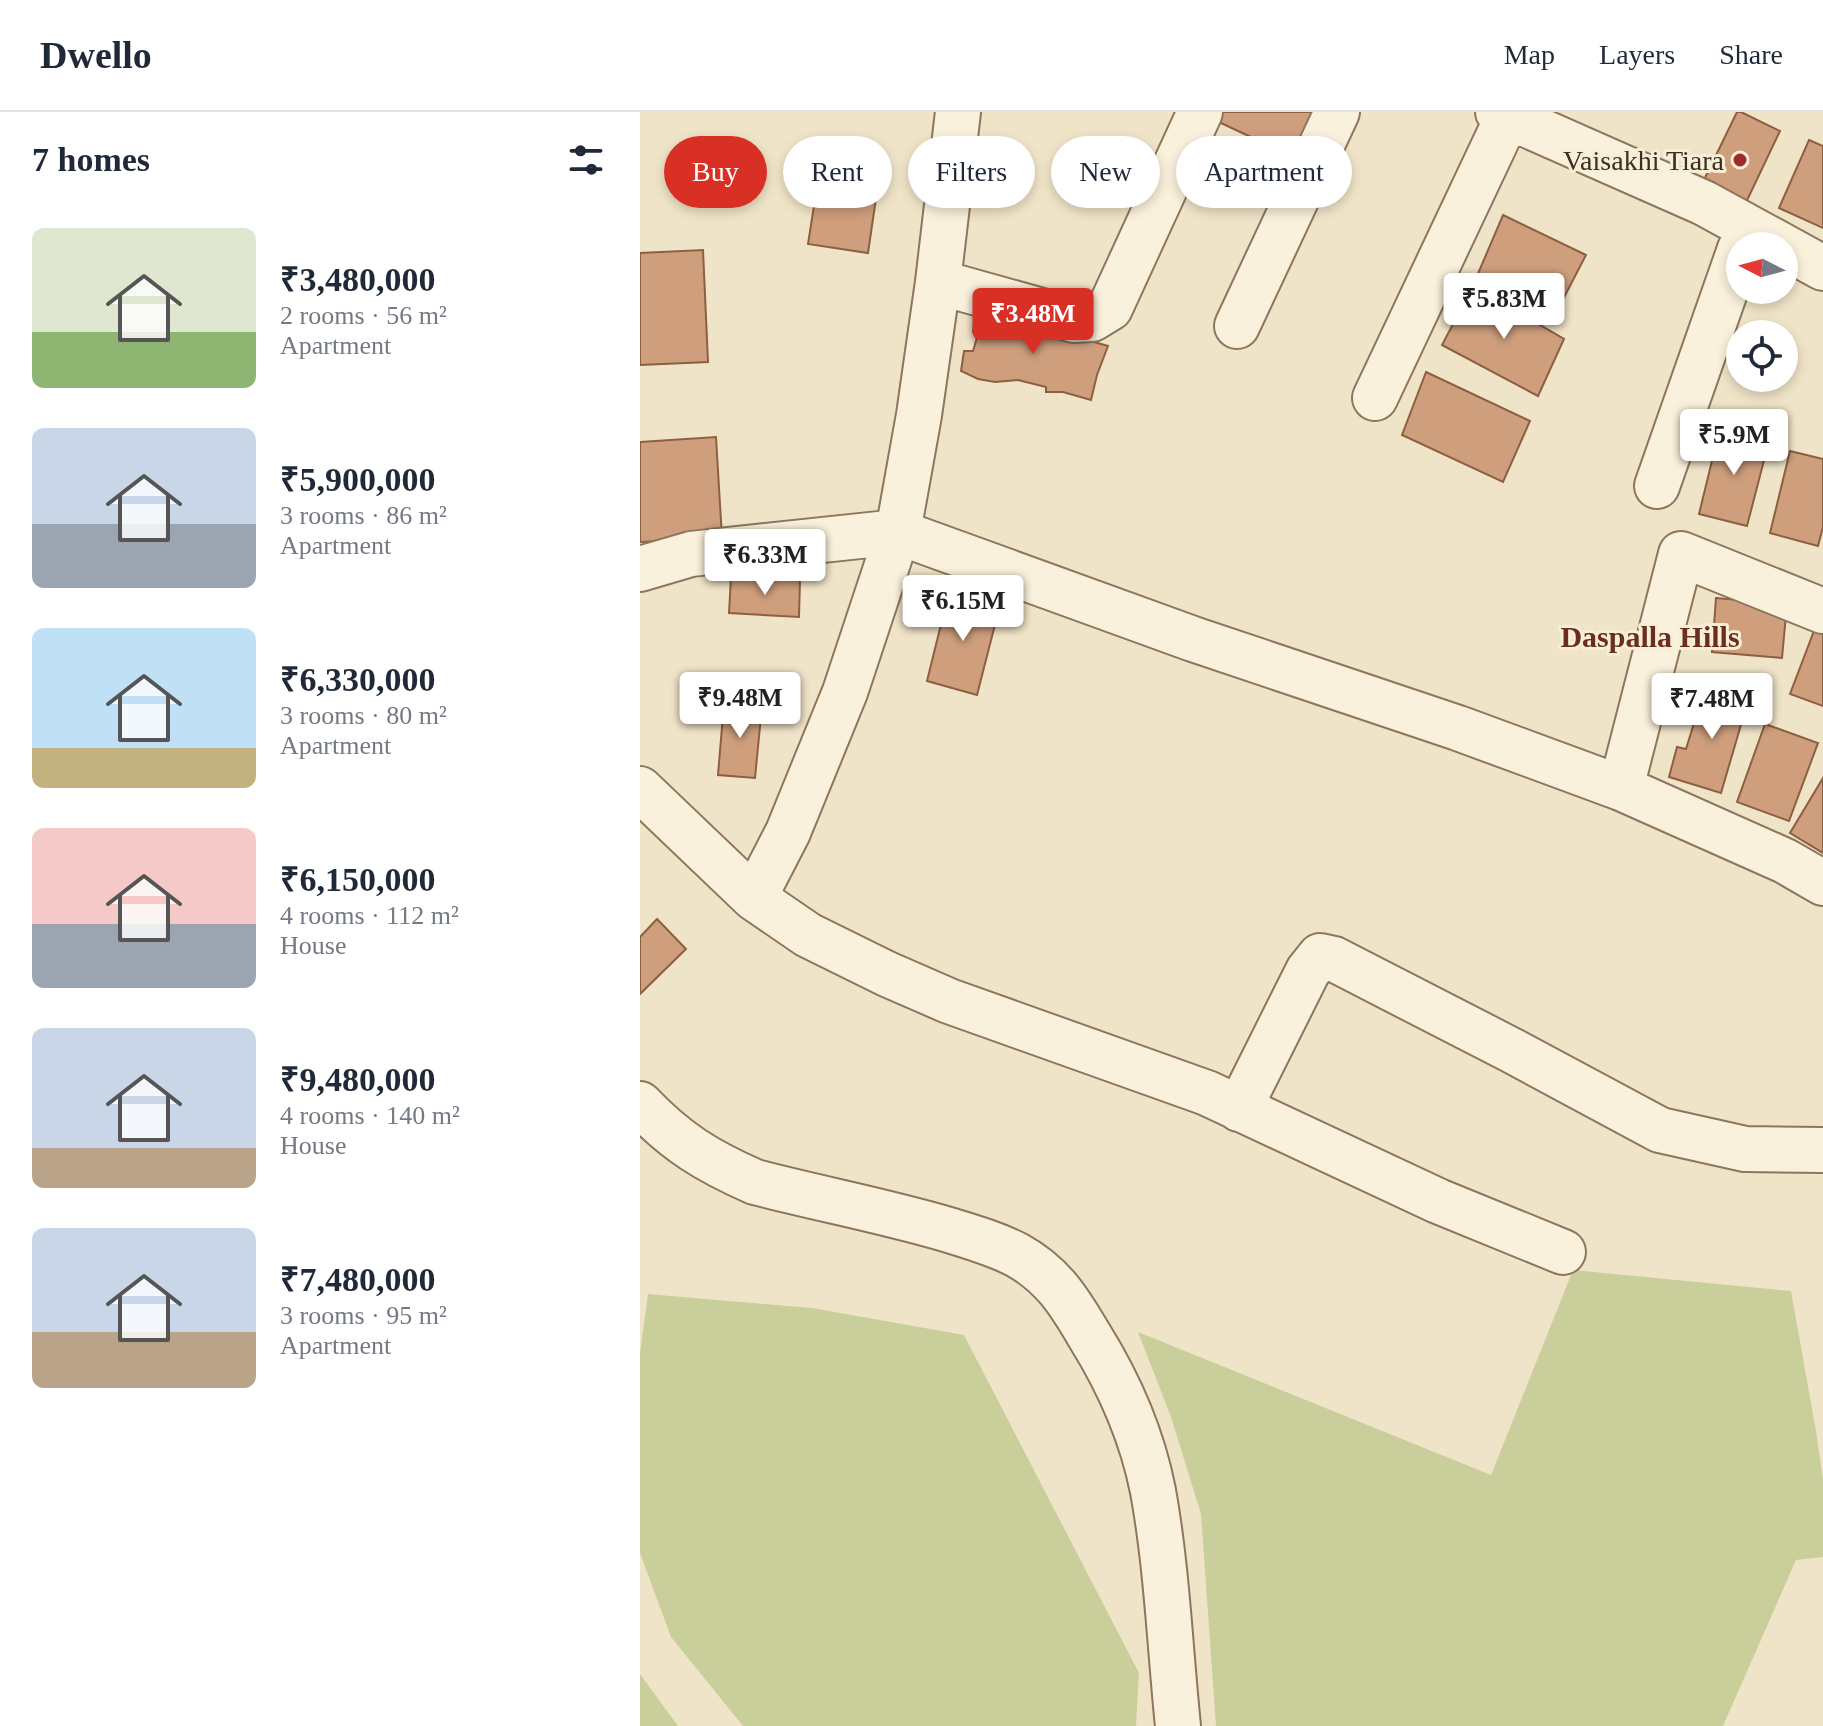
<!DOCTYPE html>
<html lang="en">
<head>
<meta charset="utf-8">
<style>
  :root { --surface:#fff; --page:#f6f6f7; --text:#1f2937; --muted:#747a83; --line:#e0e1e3; --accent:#d93025 }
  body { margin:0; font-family:Georgia,serif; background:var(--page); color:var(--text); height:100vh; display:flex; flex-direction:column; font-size:30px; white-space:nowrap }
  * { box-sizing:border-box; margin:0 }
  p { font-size:26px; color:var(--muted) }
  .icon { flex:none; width:44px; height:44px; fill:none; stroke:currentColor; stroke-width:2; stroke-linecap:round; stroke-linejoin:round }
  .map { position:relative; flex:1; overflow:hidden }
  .panel { display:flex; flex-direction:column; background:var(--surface); width:640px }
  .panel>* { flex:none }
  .hud { position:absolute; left:24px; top:24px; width:760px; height:72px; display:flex; gap:16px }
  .needle { width:52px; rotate:276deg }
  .tools { position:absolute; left:1086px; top:120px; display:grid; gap:16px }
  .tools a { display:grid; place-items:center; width:72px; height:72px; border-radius:50%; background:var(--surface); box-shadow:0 4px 12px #0003; font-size:40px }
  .price { position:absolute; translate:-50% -68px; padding:0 18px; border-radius:8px; background:#fff; color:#222; font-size:26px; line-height:52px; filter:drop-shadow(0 2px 4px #0008) }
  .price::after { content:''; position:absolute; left:50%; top:48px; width:24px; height:18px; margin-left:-12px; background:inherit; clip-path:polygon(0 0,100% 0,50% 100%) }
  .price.on { background:var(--accent); color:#fff }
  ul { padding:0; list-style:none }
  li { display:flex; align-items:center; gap:24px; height:200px; padding:0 32px }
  li span { display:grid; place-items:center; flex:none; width:224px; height:160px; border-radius:12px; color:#555 }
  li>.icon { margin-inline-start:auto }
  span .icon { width:96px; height:96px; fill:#fffc; stroke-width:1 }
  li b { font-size:34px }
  h2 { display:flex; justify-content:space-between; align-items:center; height:96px; padding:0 32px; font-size:34px }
  .pill { padding:0 28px; border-radius:36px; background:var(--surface); box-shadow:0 4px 12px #0003; font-size:28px; line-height:72px }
  .pill.on { background:var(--accent); color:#fff }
  header { display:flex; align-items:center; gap:48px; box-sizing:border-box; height:112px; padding:0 40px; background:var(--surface); border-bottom:2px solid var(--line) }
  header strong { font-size:38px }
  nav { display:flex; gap:44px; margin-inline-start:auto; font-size:28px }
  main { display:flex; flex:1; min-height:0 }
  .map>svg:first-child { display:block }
</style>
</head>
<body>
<header>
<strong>Dwello</strong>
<nav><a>Map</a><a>Layers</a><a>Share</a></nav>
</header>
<main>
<section class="panel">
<h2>7 homes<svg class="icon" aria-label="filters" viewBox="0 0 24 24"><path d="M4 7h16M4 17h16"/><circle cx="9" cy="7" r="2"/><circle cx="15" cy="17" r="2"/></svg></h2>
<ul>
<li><span style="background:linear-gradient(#dfe7d0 65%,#8fb573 0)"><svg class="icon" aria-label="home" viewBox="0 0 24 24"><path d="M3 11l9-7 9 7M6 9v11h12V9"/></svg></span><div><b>₹3,480,000</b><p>2 rooms · 56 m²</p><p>Apartment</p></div></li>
<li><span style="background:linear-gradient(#c9d6e8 60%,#9aa5b1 0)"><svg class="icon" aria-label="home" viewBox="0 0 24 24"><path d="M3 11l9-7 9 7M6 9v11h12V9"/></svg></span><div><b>₹5,900,000</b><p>3 rooms · 86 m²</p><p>Apartment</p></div></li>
<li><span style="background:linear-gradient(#bfe0f5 75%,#c2b280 0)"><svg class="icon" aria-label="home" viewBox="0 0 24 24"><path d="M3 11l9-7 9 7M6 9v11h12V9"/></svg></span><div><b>₹6,330,000</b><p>3 rooms · 80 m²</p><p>Apartment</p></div></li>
<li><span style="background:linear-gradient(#f6c9c9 60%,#9aa5b1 0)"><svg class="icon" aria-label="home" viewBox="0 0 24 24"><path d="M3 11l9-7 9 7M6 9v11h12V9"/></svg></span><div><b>₹6,150,000</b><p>4 rooms · 112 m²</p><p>House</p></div></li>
<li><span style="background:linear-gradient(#c9d6e8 75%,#b9a48a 0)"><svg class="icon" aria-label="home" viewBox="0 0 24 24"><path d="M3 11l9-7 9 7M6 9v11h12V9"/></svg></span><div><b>₹9,480,000</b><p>4 rooms · 140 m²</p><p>House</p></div></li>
<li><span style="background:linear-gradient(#c9d6e8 65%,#b9a48a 0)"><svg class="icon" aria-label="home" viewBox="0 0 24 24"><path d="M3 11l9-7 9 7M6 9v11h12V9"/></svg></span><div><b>₹7,480,000</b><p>3 rooms · 95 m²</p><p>Apartment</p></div></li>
</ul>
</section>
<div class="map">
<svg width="1183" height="1614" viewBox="0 0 1183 1614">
  <rect width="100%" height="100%" fill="#f0e4c8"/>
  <path fill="#c9cf9b" d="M933 1158 1151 1179 1176 1319 1183 1368V1445L1156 1448 1083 1614H576L561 1402 531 1305 498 1220 851 1363Z
    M8 1182 172 1196 324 1223 499 1561 496 1614H103L31 1525 0 1441V1241Z
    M0 1562 38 1614H0Z"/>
  <path fill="#cf9f7d" stroke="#8d5f41" stroke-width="2" d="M571 0H680L658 47 568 5Z
    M1097 0H1101L1140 19 1102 99 1059 78Z
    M1169 28 1183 34V116L1139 96Z
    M182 43 241 52 228 141 168 132Z
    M863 103 946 143 917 199 837 164Z
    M63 138 68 250 0 253V141Z
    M833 174 924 227 898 284 802 233Z
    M336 196 468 234 457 263 451 288 423 280H406V275L378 268 355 270 338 267 321 259 324 239H333L338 222 333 220Z
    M786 260 890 309 863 370 762 323Z
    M1080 316 1129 329 1107 414 1059 402Z
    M76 325 82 426 0 430V330Z
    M1150 339 1183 347V415L1178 434 1130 421Z
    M91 465 160 468 159 505 89 501Z
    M309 480 360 493 337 583 287 569Z
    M1076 486 1147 492 1142 546 1072 540Z
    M1177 511 1183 513V594L1150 582Z
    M1076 572 1110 582 1081 681 1029 665 1037 635 1046 637 1059 595 1068 597Z
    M84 591 122 594 115 666 78 663Z
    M1125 612 1178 631 1149 709 1097 690Z
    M1183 666V741L1150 721Z
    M17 807 46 837 0 882V825Z"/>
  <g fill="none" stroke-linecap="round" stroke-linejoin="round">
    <defs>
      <path id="minor" d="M858 0 1064 91 1183 156
        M298 170 434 208 452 207 470 196 560 0
        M597 214 697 0
        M735 286 868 4
        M1017 374 1100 137
        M0 457 51 442 258 420 553 527 818 616 981 676 1145 749 1183 771
        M981 676 1041 442 1183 499
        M0 677 114 786 148 720 205 580 258 420 279 303 298 170 318 0
        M114 786 168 823 247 862 309 889 567 981 798 1089 923 1140
        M0 992C36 1030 67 1049 115 1070 180 1087 245 1099 309 1118 332 1125 356 1132 377 1143 413 1163 429 1189 449 1223 479 1271 502 1323 513 1379 527 1456 530 1536 538 1614
        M599 997 668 859 680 844 694 847 871 938 1020 1018 1105 1037 1183 1038"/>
    </defs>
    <use href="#minor" stroke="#8d765c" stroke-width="48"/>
    <use href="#minor" stroke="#faf1dc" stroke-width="44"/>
  </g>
  <circle fill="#9e2a2b" stroke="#f7eed8" stroke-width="3" cx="1100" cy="48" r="8"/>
  <g text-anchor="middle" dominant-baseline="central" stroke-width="6" stroke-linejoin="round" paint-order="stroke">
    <g font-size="28" fill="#3d2e20" stroke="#f7eed8" text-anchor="end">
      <text x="1084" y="48">Vaisakhi Tiara</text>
    </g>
    <g font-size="30" font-weight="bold" fill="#6b2e1e" stroke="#f7eed8">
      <text x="1010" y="524">Daspalla Hills</text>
    </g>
  </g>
</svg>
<div class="tools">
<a><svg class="needle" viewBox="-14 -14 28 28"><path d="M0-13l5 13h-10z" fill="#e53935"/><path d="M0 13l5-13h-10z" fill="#747a83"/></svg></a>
<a><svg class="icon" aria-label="locate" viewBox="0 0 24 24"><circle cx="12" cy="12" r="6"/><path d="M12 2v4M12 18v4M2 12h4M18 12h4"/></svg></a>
</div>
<b class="price" style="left:864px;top:229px">₹5.83M</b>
<b class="price on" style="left:393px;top:244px">₹3.48M</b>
<b class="price" style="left:1094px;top:365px">₹5.9M</b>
<b class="price" style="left:125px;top:485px">₹6.33M</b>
<b class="price" style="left:323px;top:531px">₹6.15M</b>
<b class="price" style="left:100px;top:628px">₹9.48M</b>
<b class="price" style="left:1072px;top:629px">₹7.48M</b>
<div class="hud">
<a class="pill on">Buy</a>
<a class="pill">Rent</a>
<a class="pill">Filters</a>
<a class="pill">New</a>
<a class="pill">Apartment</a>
</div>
</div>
</main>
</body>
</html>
